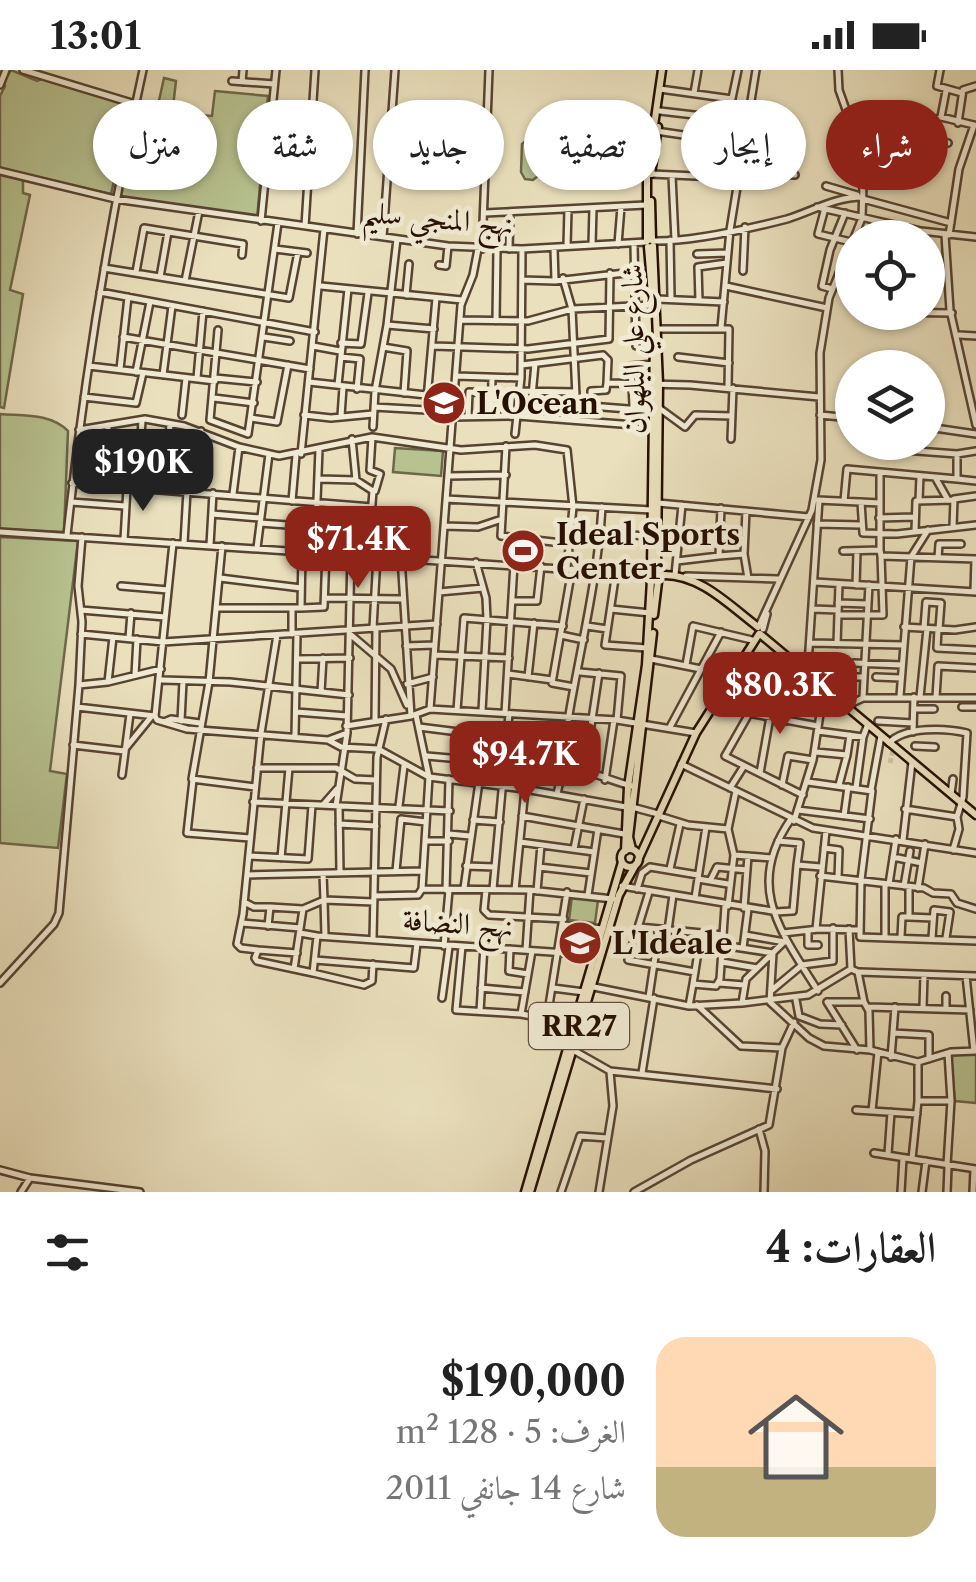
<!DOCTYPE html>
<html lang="ar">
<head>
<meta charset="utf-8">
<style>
  :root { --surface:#fff; --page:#f2f2f2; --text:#222; --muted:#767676; --accent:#8f2418 }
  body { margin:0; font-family:"Libre Caslon Text",Amiri,serif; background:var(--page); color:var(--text); direction:rtl; height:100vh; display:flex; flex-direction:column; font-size:38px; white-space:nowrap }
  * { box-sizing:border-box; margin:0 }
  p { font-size:32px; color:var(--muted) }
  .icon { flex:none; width:55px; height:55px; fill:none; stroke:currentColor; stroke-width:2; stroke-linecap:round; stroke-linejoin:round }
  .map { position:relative; height:1122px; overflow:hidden; direction:ltr }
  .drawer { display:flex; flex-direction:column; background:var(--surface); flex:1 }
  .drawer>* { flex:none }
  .banner { position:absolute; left:30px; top:30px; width:918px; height:90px; direction:rtl; display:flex; gap:20px }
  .buttons { position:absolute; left:835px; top:150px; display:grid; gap:20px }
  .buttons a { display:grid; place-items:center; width:110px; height:110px; border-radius:50%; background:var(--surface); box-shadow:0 2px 8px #0004; font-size:50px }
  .price { position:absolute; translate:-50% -85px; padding:0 22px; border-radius:20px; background:var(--accent); color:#fff; font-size:32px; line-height:65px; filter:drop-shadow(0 2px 5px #0008) }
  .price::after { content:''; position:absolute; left:50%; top:60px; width:30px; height:22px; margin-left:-15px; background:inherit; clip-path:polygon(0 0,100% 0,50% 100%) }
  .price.selected { background:#222; color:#fff }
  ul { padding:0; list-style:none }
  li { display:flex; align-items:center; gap:30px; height:250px; padding:0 40px }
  li span { display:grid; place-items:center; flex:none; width:280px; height:200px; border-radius:30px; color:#555 }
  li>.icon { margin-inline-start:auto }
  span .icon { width:120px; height:120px; fill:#fffc; stroke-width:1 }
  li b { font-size:42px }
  h2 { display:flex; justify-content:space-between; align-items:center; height:120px; padding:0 40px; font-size:42px }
  .tag { padding:0 35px; border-radius:45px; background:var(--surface); box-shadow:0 2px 8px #0004; font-size:35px; line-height:90px }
  .tag.selected { background:var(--accent); color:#fff }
  .status { display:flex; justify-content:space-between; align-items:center; height:70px; padding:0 50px; background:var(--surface); direction:ltr }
  .status svg { height:28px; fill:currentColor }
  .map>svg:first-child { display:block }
</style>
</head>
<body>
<div class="status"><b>13:01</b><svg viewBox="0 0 49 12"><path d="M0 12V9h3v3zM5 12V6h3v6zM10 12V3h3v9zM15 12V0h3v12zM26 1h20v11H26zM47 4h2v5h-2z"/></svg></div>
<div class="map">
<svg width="976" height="1122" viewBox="0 0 976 1122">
  <rect width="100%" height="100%" fill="#eae0bd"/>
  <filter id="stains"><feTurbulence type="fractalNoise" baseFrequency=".002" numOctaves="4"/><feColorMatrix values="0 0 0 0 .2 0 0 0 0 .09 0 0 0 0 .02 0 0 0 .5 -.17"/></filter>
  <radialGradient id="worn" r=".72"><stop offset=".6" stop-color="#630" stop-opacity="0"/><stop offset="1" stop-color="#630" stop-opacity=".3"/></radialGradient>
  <path fill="#b7c290" stroke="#6e684a" stroke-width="2.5" d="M11 0 37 11 42 9 131 36 111 124 0 98V26L5 16 2 14Z
    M164 8 176 11 173 37 158 35Z
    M215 21 268 26 257 149 117 127 136 39 152 44 151 48 175 50 176 43 212 46Z
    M529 68H536L543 76V102L533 110 525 109 521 102 522 74Z
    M0 104 23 109V123L30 125 10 220 23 224 4 338 0 337Z
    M0 344C24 346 50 343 68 361L64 462 0 459Z
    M395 378 443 381 441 406 393 402Z
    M0 467 78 471 50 701 67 704 58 778 0 773Z
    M572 826 598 830 595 853 569 850Z
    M976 984V1033L955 1031 950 985Z"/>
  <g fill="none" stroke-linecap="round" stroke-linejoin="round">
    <path stroke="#cdc1a1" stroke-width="5" stroke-dasharray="5 2.5" stroke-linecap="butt" d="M890 693 894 676"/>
    <defs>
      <path id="minor" d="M23 0 135 34
        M838 0 839 20 850 51 865 53 862 148 854 168
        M940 0 937 16 962 23
        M232 11 274 14
        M242 12 243 0
        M0 15 6 0
        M660 19 732 29
        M694 23 698 0
        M660 41 728 49
        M941 47 974 55 959 99 949 165
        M958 53 963 20 976 16
        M656 61 773 78 769 109 740 107
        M929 68 948 73
        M723 71 738 0
        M923 99 935 49 941 47 946 21
        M0 101 115 129 448 176 522 179 646 172
        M651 104 740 108
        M770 104 795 105
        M672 106 675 170
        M755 108 759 77
        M826 116 857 125
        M863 129 951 153
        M817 137 921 161 976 167
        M825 138 818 164 851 172
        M485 143 646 135
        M261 151 276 0
        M305 156 315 0
        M357 164 365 0
        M945 165 950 240 976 355
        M383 167 395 0
        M670 170 671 227
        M653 171C693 172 748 159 787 149 813 141 834 127 863 127
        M618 174 621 137
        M634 174 636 276
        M592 175 593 138
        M567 176 568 139
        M554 178 555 210
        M275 179 307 183
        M482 179 489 0
        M509 179 510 142
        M697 184 728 183
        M439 195 446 196 448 176
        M104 198 289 228 298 182
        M743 201 745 157
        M136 202 144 158 243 174 242 185
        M160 207 168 162
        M563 208 572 239 577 348
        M522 210 555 211 634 202
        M185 211 199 141
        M321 216 462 230
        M726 216 827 238
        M832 219 822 216 830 180 845 143
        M100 222 315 262
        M406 225 409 194
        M657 229 724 232
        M699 231 698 197 727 193
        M881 242 952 243
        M460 250 528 251 572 239 653 235
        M496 251 497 179
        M387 255 434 259
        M721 258 730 160 756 0
        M658 259H729L728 318
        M218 260 210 350 248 364 278 153
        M959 265 976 266
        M123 267 310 299
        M264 267 290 271
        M341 273 361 274 368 223
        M313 276 340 281
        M433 276 528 279 609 269 610 203
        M383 277 407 281 404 323
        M341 287 360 289 357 319
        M678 287 729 293
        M522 295 603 285 608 290 607 313
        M89 296 215 311
        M120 299 128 227
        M136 302 150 232
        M163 305 172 236
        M456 306 521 308
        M197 308 203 241
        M215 308 257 312
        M309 312 453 328
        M338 315 348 219
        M520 321 576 322
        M84 327 136 333 143 303
        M214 328 254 333
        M577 335 654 341
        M591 336V321L606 320 607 313 690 315 819 327
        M374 337 426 340 436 228
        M659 338 685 357 695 345 732 346
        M182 345 186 308
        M304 345 331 348 373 344
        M820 345 852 348
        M341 346 343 317
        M468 346 469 322 491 323
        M491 346 492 308
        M452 347 518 346 634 355 631 296 654 294
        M530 347 535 294
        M251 348 277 352 288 295
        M373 357 375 321 387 255 397 169
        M928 357 976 364
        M79 360 145 349 184 356 239 377 279 386 372 367 461 380 535 375 567 380 573 437 567 498
        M515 364 521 308 522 179
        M372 367 370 400 380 404 375 421
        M352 369 356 410 373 421 368 485
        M731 369 733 318
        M889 372 891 379 957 384 976 381
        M506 376 501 466 570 474
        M301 384 324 159
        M957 384V409L976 411
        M880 403V480
        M449 406 506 405
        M935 407 957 409
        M319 409 356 410
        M72 413 372 437
        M105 415 108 355
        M138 417 142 350
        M165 420 170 354
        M196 422 201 361
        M233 424 239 377
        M446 429 652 440
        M818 430 880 433
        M919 430 920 406
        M292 431 296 385
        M844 431 847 399 935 407 948 430
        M71 432 125 436
        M861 432 863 463 897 464 976 455
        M658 433 809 447
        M721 438 719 486 744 484 746 441
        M212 444 260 448
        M879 448 914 447
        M260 453 369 461
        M817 454 861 455
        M444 456 478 457 502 449
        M953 457 954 429 976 426
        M0 462 636 504 650 509
        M915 462 916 431 954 430
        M600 464 652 466
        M67 465C84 309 109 154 143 0
        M124 470 127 418
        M173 473 155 646 157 650 187 659 328 670 341 677 378 679 429 707 525 719 626 737
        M184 473 187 421
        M210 475 213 423
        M222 476 209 612 192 709 255 717
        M257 478 269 384
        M302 481 301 538 324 537 326 482
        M315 481 319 379
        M843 481 880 480 881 486 976 489
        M744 484 748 508
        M401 487 411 646
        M938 488 939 474H961
        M677 491 719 486
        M476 492 486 528 487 549 482 641
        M572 499 552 613 574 617
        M616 502 605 575 647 578
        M675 505 682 435
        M686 506 778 509
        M220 508 301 518
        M815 512 976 522
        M856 515 857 481
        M121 516 168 520
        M974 521 975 489
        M439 522 483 518
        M325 528 402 529
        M512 531H537L541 496
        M838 533 868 534
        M216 538H301
        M611 539 650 543
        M813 539 838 540
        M81 540 165 547
        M838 545H883L881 486
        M587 556 607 559
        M759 556 812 440 821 390 820 283 829 228 852 171
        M904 557 955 560 976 557
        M373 558 377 486
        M924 558 926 532 941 533 939 559
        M763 559 767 544
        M938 559 937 578 976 580
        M81 564 163 572 437 554
        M292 564V538
        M351 565 391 599 407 635
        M561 565 584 570
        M129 568 131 543
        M811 573 903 575
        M837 574 839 514
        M406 576 435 575
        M782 583 775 598 809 605
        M435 585 509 588
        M298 589 350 588
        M651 589 701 599
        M854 593 902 595
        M686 595 693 556 752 570
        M580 602 621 606 617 650
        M508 604 552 610
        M135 605 137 569
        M528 607 534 553
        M852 607H864
        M876 607 901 608
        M162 610 230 612 349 625
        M108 612 113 567
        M407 614 433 607
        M79 615 108 612 161 599
        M321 622 323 588
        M833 625 837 598
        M900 626 911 487 928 460
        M717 627 748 643 818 656
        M863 627 869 515
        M920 627 927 559
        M936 627 938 596 976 598
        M846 636 863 628H976
        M77 637 155 646
        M962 637H976
        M430 639 461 235 473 205 478 179
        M914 639H934
        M457 640 464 548 563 556
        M296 642 347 646
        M505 643 514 494
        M416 645 429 707 422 819
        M181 651 183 611
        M375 651 376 558
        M786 651 792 623
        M878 651 913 653
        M164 652 171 649 200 653
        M346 656 411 646 430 639 617 650 696 663
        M419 657 506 668
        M670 657 721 562
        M818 661 863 667
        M913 662 914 627
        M475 663 472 690 488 693 501 705
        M295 666 297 564
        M328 670 347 663
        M889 673C905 656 946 658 967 663L963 727 957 747 959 759 953 780
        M73 675 124 681
        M915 676 935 677
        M125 679 151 647
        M816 682 847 685 850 665
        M427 686 472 690
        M488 693 504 677
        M681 694 813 758 976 783
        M502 697 562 705
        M257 698H289L281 788
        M289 698H336L355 709 376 710
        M563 700C580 695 612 712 632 716
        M584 702 599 603
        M760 703 770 647
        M122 705 130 644
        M193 710 187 763 250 768
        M605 710 614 650
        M808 712 872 721 861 810 860 867 976 871
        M782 715 788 686 813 690
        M839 715 847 685
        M730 718 744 696
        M856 718 863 667 868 654
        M871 720 881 666
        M557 724C564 696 565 667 570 639 582 571 598 506 602 437
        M951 724 953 709
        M803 725 725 686 763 619 806 624 819 430
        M253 732 450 741
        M323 735 337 719
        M336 736 347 663 351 484
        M339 736 340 803
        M399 736 404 696
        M632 737 658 744
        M905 739 957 747
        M798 740 870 749
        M522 746 624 764
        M659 746 688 755 728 759 734 785 772 788
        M844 746 848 717
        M791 749C744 816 781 862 818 921
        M473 750 500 752
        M794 751 813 690 824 618
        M339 754 376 756
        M728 759 736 721
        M449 764 470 766
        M903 770 912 692
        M425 771H449
        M778 771 800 773 797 795
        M520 772 594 782
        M824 778 839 780 838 808
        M574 779 584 729
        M250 786 308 789 312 735
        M893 787 922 793
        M466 796 495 797
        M539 797 591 803
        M670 799 680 754
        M396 801 401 749 426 752
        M247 805 423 801
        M820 806 924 818 933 823 951 824 957 833 976 839
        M698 809 728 814
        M710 811 717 797 747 800
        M889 814 896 769
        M622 816 772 841
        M904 816 910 781
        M909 817V847L933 848
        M464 818 479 712
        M918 818 925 774
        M422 819 530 820 613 829
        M493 819 509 644
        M637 819 642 803 650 797 698 805
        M446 820 449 709
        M486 820 484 840 489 845 564 849
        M515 820 525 719
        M537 821 541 775
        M649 822 628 890 695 902
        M588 825 598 759
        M374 826 418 825 422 819
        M695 828 706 757
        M244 832 254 837H270
        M728 836 734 785
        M744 838 748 786
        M775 842 793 841 797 795 821 797
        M242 853 300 858
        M563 855 603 859
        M268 856 270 837 303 839
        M639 857 723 865
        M816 859 826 761
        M849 859 851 899 858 902 864 932 869 941 870 980
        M668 860 673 825
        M808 862V875H818
        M300 863 317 866 313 903 364 915 372 911 373 894
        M701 863 693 914 716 916 720 909 725 836
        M783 863 819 859 860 860
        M745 865 785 872
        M317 866 595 885
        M325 866 324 830 374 832
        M885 867V815
        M901 867 902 847H909
        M932 868 934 840 950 842 946 868
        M373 869 377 687 386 649
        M722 875 773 883 770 932 809 968 824 976 870 980 918 992 951 982 976 981
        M444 876 449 820
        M462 876 456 940 521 944 575 954
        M743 878 748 839
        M510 879 509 901 528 904
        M258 880 241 878 237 874 243 844 261 663 277 565
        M526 880 530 820
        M297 883 258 880 255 888 257 891 313 903
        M315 890 414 898 417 873
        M722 892 757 898
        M294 899 303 839 324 830 323 804
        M859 902 976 906
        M966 906 974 981
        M0 913 54 854 59 843 79 615 82 552 78 516 82 467
        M719 913 744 915
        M589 916 689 936 742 933 808 925 851 899
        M481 918 525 922
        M553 918 584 922
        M772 920 802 895 833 891V858
        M649 927 659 860
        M442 928 449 877
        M796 930 799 946 820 954 842 955
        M827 932 857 980
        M827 932H864
        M742 933 746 909 786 870
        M697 935 741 976 782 978
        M689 936 693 914
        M868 937 970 940
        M895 937 893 963 929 965V989
        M923 937 924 905
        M946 939V926
        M480 941 484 876
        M521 944 532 881
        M547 948 567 822
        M573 980 610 1001 777 1019
        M891 987 893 963
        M918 992V1031L912 1089 976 1099
        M642 1003 654 928
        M919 1031H951
        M856 1040 917 1044
        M872 1041 878 982
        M759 1059 765 1081 764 1122
        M874 1083 912 1089
        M888 1084 891 1042
        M947 1095 951 1031 948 983
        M0 1100 30 1108 140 1122
        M21 1122 30 1108
        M561 1122 580 1066 607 1068
        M599 1122 613 1036 610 1002
        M634 1122 691 1090 769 1055 782 978 794 952
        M901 1122 903 1088
        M922 1122 926 1091
        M947 1122 948 1097
        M973 1122 974 1099"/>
      <path id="major" d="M651 104 658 57
        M651 131 652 170
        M647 171V104L662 0
        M653 176 659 314 657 489 661 500
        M648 177 652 225
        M651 500 654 268
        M663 505C700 504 730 536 758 557
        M654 545 658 512
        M760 564 976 745
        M632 779 629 767 653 563
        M621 788a9 9 0 1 1 18 0a9 9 0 1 1-18 0Z
        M625 781 628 717 646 595 651 510
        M638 790 696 663 759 564
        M525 1122 622 792
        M530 1122 619 825 636 794"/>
    </defs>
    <use href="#minor" stroke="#574332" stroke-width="10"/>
    <use href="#major" stroke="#260f03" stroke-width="11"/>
    <use href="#minor" stroke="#f1ebd4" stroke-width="5"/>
    <use href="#major" stroke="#eae0bd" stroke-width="6"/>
  </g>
  <defs>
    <symbol id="university-disc" viewBox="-11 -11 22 22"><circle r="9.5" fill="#8f2418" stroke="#f1ebd4"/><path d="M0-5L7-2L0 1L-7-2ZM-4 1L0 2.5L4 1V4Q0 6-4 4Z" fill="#fff"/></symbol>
    <symbol id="stadium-disc" viewBox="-11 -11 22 22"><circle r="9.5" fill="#8f2418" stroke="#f1ebd4"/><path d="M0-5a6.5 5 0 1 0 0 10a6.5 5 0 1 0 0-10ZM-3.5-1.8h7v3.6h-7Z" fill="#fff"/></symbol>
  </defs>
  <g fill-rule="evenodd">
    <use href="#university-disc" x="419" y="308" width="50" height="50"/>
    <use href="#stadium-disc" x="498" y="456" width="50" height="50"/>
    <use href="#university-disc" x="555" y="848" width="50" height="50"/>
  </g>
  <g text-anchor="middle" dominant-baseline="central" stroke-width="9" stroke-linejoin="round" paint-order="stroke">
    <rect fill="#f1ebd4" stroke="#635142" stroke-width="2.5" x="529" y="933" width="100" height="46" rx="8"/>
    <g font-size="28" font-weight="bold" fill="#260f03">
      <text x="579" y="956">RR27</text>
    </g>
    <g font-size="30" fill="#260f03" stroke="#f1ebd4">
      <text transform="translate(438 148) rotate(5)">نهج المنجي سليم</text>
      <text transform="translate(633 279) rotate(-91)">شارع علي البلهوان</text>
      <text transform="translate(458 853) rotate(4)">نهج النضافة</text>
    </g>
    <g font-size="30" font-weight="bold" fill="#260f03" stroke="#f1ebd4" text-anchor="start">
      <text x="476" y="333">L'Ocean</text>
      <text x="556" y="464">Ideal Sports<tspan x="556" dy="34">Center</tspan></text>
      <text x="612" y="873">L'Idéale</text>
    </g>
  </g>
  <rect width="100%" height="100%" filter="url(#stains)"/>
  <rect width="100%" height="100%" fill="url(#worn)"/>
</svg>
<div class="buttons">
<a><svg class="icon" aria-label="locate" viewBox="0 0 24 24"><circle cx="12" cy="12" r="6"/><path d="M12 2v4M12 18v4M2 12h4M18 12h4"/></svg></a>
<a><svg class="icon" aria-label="layers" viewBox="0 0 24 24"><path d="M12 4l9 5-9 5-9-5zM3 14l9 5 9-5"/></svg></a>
</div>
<b class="price selected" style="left:143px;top:444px">$190K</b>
<b class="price" style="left:358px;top:521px">$71.4K</b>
<b class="price" style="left:780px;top:667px">$80.3K</b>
<b class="price" style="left:525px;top:736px">$94.7K</b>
<div class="banner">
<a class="tag selected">شراء</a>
<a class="tag">إيجار</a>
<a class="tag">تصفية</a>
<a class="tag">جديد</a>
<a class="tag">شقة</a>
<a class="tag">منزل</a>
</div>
</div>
<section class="drawer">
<h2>العقارات: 4<svg class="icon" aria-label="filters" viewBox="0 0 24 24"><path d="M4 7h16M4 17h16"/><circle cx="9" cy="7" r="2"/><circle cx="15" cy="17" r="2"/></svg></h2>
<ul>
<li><span style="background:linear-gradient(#ffd9b3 65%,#c2b280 0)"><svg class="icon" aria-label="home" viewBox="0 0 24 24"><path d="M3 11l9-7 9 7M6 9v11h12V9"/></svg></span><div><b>$190,000</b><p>الغرف: 5 · 128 m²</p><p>شارع 14 جانفي 2011</p></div></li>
</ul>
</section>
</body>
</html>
